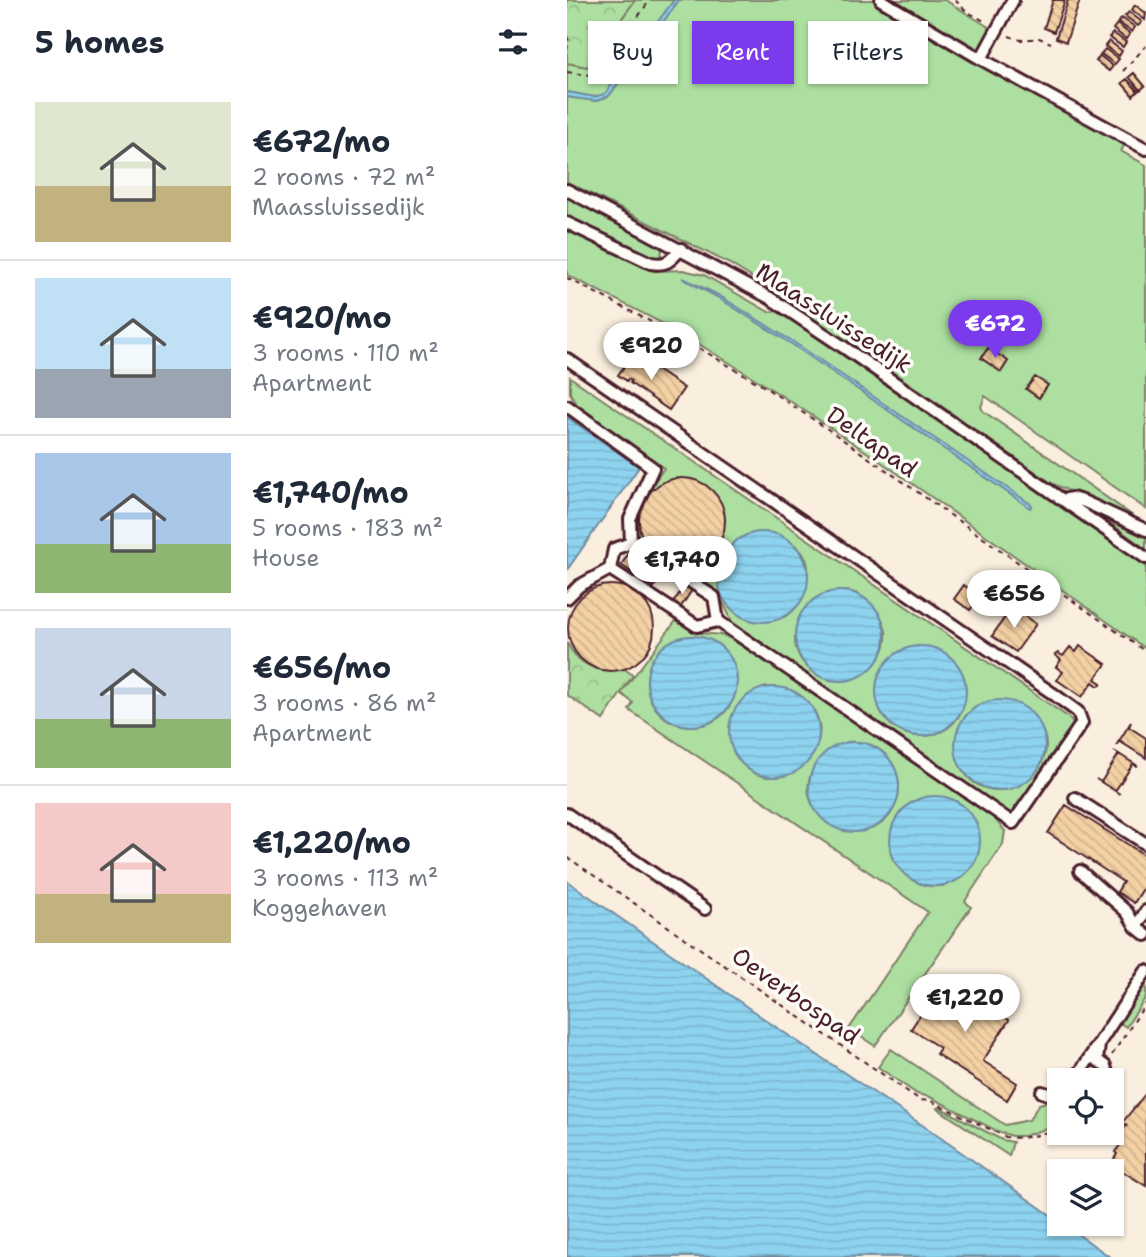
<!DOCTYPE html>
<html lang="en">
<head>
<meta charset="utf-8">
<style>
  :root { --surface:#fff; --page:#f6f6f7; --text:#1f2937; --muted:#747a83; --line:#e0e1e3; --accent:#7c3aed }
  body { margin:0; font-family:"Shantell Sans",sans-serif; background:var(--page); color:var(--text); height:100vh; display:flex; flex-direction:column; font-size:26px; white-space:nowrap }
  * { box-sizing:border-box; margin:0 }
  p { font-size:23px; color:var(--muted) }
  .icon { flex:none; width:38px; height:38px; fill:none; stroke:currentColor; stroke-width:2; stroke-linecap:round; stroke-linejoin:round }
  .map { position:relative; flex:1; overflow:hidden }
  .sheet { display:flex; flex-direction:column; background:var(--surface); width:567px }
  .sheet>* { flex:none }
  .hud { position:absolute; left:21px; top:21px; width:452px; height:63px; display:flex; gap:14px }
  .tools { position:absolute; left:480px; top:1068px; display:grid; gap:14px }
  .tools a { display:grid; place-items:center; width:77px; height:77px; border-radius:0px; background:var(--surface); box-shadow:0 2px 5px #0004; font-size:35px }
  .price { position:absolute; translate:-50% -60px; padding:0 16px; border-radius:24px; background:#fff; color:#222; font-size:23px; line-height:46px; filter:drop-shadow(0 2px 4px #0008) }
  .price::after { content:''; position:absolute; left:50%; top:42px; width:21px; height:16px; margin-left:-10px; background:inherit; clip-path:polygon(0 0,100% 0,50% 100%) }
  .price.current { background:var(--accent); color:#fff }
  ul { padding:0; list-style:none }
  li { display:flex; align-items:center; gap:21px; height:175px; padding:0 35px }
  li+li { border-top:2px solid var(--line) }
  li span { display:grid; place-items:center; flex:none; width:196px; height:140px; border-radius:0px; color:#555 }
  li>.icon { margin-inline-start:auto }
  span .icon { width:84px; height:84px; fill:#fffc; stroke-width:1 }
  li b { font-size:30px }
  h2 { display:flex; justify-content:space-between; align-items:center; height:84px; padding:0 35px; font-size:30px }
  .tag { padding:0 24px; border-radius:0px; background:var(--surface); box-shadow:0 2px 5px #0004; font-size:24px; line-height:63px }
  .tag.current { background:var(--accent); color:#fff }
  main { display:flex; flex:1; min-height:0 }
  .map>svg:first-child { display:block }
</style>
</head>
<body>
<main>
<section class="sheet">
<h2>5 homes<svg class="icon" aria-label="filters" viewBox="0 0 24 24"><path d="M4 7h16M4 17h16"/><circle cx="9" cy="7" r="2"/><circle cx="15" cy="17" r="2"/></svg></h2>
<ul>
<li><span style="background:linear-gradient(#dfe7d0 60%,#c2b280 0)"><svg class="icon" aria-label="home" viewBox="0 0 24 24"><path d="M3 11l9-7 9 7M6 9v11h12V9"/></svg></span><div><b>€672/mo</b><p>2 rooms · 72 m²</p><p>Maassluissedijk</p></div></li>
<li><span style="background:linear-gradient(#bfe0f5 65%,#9aa5b1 0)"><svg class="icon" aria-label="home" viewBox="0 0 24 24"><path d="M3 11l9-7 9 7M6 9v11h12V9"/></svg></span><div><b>€920/mo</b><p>3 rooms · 110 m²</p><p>Apartment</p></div></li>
<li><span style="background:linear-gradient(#a9c7e8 65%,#8fb573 0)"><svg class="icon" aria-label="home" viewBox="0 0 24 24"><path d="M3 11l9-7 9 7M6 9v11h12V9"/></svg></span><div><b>€1,740/mo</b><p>5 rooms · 183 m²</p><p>House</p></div></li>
<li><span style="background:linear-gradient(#c9d6e8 65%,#8fb573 0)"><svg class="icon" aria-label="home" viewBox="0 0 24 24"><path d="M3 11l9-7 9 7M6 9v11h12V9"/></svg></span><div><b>€656/mo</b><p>3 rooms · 86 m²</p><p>Apartment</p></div></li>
<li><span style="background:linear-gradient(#f6c9c9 65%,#c2b280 0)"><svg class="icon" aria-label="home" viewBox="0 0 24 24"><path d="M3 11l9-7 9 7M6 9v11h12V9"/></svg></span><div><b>€1,220/mo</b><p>3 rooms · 113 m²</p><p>Koggehaven</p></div></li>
</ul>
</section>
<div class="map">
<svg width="579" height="1257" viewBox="0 0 579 1257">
  <defs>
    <pattern id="forest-crowns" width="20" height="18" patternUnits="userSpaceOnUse" patternTransform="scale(1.75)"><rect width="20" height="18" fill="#addfa0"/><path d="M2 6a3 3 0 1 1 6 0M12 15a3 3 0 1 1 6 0" fill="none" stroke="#96bf8a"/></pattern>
    <pattern id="water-rules" width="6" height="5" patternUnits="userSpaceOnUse" patternTransform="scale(1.75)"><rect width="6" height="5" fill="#8dd3ef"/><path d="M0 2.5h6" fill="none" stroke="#7bb5cd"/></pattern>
    <pattern id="building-back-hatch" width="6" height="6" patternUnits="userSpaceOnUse" patternTransform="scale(1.75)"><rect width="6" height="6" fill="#f3d1a4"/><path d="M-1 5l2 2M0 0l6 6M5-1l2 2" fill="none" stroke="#d2b38d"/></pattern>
  </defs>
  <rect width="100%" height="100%" fill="#faefde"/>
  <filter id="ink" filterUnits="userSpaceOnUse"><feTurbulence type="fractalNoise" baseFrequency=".0143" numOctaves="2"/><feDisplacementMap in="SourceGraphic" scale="14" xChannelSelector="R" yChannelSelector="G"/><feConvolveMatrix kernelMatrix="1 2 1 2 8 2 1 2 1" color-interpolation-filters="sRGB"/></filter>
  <g filter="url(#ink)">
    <path fill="#addfa0" stroke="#7c7f66" stroke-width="2" fill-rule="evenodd" d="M68 0H107L38 94 27 97 0 92V63L20 67Z
      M112 0H378L425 29 408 61 558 144 554 151 579 165V509L418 396 414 407 416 411 579 525 484 483 340 382 189 280 161 263 0 182V97L29 101 42 96Z
      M0 197 91 245 95 250 94 256 89 258 0 216Z
      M0 230 89 271 116 270 137 275 202 312 212 311 579 566V649C427 543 278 430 118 336 80 314 39 295 0 275Z
      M3 377 501 717 508 726 450 815 439 814 169 630 155 600 112 569 80 552 70 532 72 510 82 490 97 468 12 408 3 393ZM193 532C214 533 243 548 241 573 240 578 237 584 236 589 234 593 234 600 231 604 226 615 210 620 199 621 146 625 129 546 193 532ZM272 591C277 591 283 591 288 593 311 604 328 630 314 655 311 661 304 666 299 671 292 677 285 681 275 681 270 681 264 679 259 677 211 663 221 598 272 591ZM351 646C413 649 413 732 357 736 299 739 292 654 351 646ZM433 701C445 701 451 707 460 715 464 720 472 725 475 730 490 758 459 790 433 790 378 790 370 707 433 701Z
      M528 512 579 533V549Z
      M111 618 133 633 156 635 164 639 188 654 427 818 438 831 436 844 398 901 404 907 308 1046 282 1029 361 912 62 710 66 703 54 693ZM123 636C187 640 181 724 127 726 70 728 61 645 123 636ZM200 687C247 685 272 735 234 766 228 771 223 775 215 776 161 787 138 704 200 687ZM281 742C344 738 348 825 294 831 264 834 230 804 245 772 247 766 254 761 259 757 266 749 270 745 281 742ZM362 797C387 799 400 803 411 828L380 885C360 889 345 884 332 867 327 862 323 855 323 848 323 843 325 837 326 832 331 810 340 802 362 797Z
      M579 981V997L559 1027 552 1022Z
      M324 1049 438 1125 462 1120 472 1104 492 1098V1124L457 1136H445L430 1131 363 1097 350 1094 311 1067Z
      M372 1107 435 1140 446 1142 442 1156 370 1108Z"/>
    <path fill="url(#forest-crowns)" stroke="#7c7f66" stroke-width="2" d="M0 0H68L20 67 0 63Z
      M0 643C11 665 32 675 56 668L66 675 36 720 0 695Z"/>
    <path fill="url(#water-rules)" stroke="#728ba1" stroke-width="2" d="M107 0H112L42 96 29 101 0 97V92L27 97 38 94Z
      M116 278 151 295 228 343 465 505 463 508 226 345 150 297 116 279Z
      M0 417 72 467 0 570Z
      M151 577a45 45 0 1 1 90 0a45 45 0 1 1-90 0Z
      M228 636a45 45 0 1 1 90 0a45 45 0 1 1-90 0Z
      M80 681a45 45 0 1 1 90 0a45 45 0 1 1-90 0Z
      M309 691a45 45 0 1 1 90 0a45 45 0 1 1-90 0Z
      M162 732a45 45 0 1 1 90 0a45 45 0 1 1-90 0Z
      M388 745a45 45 0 1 1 90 0a45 45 0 1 1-90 0Z
      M242 787a45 45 0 1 1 90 0a45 45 0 1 1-90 0Z
      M323 841a45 45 0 1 1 90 0a45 45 0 1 1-90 0Z
      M0 881 203 1023 361 1129 492 1221V1223H495L543 1257H0Z"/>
    <path fill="url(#building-back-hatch)" stroke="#4a1f2b" stroke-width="2" d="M486 0H498L487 32 477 28Z
      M501 0H513L499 42 489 38Z
      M568 5 579 13 578 20 565 10Z
      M562 12 575 22 571 26 558 16Z
      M555 18 568 27 565 32 551 22Z
      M550 24 563 34 559 39 546 29Z
      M546 33 559 42 556 47 542 37Z
      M542 41 555 51 552 56 538 46Z
      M538 49 552 59 548 64 534 54Z
      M533 56 546 66 542 71 529 61Z
      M567 73 578 86 573 90 562 77Z
      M560 79 571 91 566 96 555 83Z
      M421 348 441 361 434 372 414 358Z
      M66 354 75 360 73 361 76 364 78 362 117 388 102 410 63 383 64 381 61 379 60 381 51 375Z
      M468 377 481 385 472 398 459 389Z
      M72 521a43 43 0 1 1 86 0a43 43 0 1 1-86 0Z
      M62 553 95 575 87 587 54 565Z
      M1 628a43 43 0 1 1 86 0a43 43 0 1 1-86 0Z
      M118 585 125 590 113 608 106 603Z
      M397 585 405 591 408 586 416 592 403 610 387 599Z
      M445 607 469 624 449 652 425 636Z
      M513 646 539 664 528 679 534 683V685L531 686 526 682 515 697 490 680 496 672 489 667 494 660 488 655 491 653 496 656 503 647 509 652Z
      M564 722 562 727 579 738V758L552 741 549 746Z
      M547 751 571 766 566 764 548 791 553 794 529 779 534 782 552 754Z
      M499 805 579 856V884L567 903 550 892 556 882 481 833Z
      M377 978 442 1020 416 1061 450 1083 440 1100 369 1054 373 1048 344 1029Z
      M579 1093V1186L544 1164 550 1154 548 1152 553 1145 548 1142 546 1143 560 1125 555 1123Z"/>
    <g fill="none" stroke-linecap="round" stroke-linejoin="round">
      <defs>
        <path id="minor" d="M314 0 414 59 579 149
          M414 59 446 0
          M0 190 203 298 275 346 579 558
          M0 223 84 263C101 266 103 260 114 249
          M0 359 485 693 511 712 515 723 446 823 151 621 147 597 64 543 47 549 43 569 130 626 151 621
          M0 406 86 468 63 519 64 543
          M496 500 505 498 518 502 579 530
          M0 598 12 586 43 569
          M508 798 579 844
          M0 814 138 909
          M513 871 560 912 569 927 579 935
          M569 927 579 911
          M532 1045 530 1060 538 1066 542 1080
          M508 1080 579 971
          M475 1092 481 1094 492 1092"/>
      </defs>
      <use href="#minor" stroke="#4a1f2b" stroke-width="16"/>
      <path stroke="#4a1f2b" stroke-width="2" stroke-dasharray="5 5" stroke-linecap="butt" d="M388 0 399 11 419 22
        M0 36 2 41 0 50
        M442 36 454 40 472 38 484 43
        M556 71 579 46
        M0 72 21 75 34 69 83 0
        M0 278 115 338 193 384 262 430 579 652
        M0 857 353 1100 364 1101 439 1137C458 1140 474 1134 492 1128
        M545 1055 579 1003"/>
      <use href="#minor" stroke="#fdfcf7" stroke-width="10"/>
    </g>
  </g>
  <g text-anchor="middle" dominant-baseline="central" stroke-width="7" stroke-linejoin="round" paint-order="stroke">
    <g font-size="24" fill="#4a1f2b" stroke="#fdfcf7">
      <text transform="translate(267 318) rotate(33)">Maassluissedijk</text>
      <text transform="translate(305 442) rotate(35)">Deltapad</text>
      <text transform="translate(229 996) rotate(35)">Oeverbospad</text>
    </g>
  </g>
</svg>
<div class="tools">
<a><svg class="icon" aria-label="locate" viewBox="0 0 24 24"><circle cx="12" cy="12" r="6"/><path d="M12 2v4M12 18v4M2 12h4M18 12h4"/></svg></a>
<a><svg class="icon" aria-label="layers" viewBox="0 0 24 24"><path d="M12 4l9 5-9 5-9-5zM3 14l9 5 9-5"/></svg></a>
</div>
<b class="price current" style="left:428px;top:360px">€672</b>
<b class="price" style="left:84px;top:382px">€920</b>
<b class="price" style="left:115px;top:596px">€1,740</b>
<b class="price" style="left:447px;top:630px">€656</b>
<b class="price" style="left:398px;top:1034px">€1,220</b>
<div class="hud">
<a class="tag">Buy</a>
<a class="tag current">Rent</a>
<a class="tag">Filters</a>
</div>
</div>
</main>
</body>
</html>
